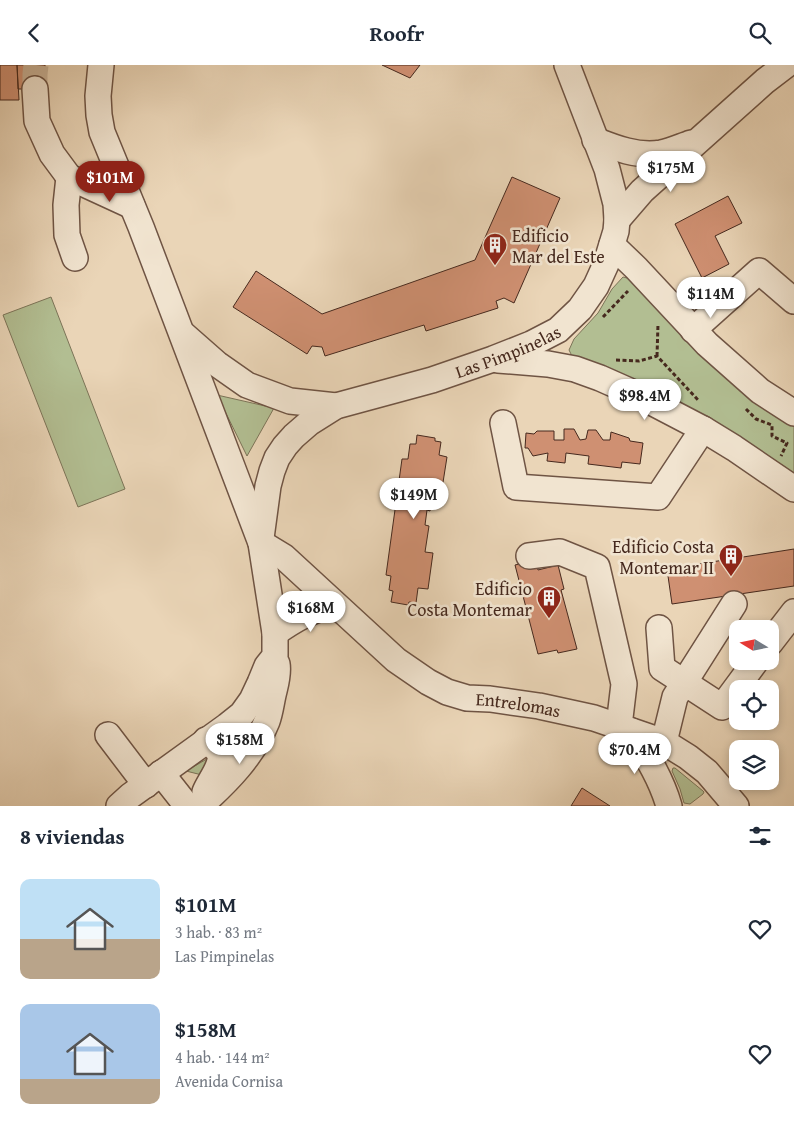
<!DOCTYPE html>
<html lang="es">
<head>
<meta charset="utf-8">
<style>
  :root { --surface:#fff; --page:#f6f6f7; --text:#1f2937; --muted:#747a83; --accent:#8f2418 }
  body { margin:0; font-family:"Gentium Book Plus",serif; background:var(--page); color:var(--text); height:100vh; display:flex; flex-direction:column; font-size:19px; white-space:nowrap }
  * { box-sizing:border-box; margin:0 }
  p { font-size:16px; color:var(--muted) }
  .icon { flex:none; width:28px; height:28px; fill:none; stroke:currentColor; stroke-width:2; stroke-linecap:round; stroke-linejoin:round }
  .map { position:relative; height:741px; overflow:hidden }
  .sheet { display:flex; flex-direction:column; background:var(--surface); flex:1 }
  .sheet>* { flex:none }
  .needle { width:32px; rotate:280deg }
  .tools { position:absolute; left:729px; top:555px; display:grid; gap:10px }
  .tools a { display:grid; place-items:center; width:50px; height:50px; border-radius:10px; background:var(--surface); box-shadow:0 2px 8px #0003; font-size:25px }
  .price { position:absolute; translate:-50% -42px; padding:0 11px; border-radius:18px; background:#fff; color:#222; font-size:16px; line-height:32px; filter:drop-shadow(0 1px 2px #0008) }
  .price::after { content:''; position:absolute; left:50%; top:30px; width:15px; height:11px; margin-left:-8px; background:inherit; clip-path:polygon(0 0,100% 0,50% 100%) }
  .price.selected { background:var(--accent); color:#fff }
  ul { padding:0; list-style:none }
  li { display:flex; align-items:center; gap:15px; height:125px; padding:0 20px }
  li span { display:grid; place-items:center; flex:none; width:140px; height:100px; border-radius:10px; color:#555 }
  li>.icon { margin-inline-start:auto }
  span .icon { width:60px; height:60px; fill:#fffc; stroke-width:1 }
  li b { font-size:21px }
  h2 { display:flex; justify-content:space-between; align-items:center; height:60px; padding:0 20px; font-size:21px }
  header { display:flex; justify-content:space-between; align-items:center; height:65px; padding:0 20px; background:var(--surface); font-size:22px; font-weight:700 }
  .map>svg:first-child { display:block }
</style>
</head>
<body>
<header><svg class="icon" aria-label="back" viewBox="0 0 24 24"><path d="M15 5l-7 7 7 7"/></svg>Roofr<svg class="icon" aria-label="search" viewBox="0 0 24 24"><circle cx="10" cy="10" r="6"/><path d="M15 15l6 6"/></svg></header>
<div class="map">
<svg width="794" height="741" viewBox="0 0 794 741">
  <rect width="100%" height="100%" fill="#ead5b7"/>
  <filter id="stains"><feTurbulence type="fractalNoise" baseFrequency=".004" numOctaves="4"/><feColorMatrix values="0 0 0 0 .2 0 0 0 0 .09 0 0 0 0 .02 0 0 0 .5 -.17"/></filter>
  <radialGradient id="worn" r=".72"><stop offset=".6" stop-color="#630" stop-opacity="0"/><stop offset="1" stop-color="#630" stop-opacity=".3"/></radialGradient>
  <path fill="#b2be92" stroke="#7c7458" d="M623 212 639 216 681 270 765 338 794 358V408L749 378 572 291 569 285 574 274 598 248 612 224Z
    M51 232 125 424 78 442 3 250Z
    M217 330 274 343 247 391Z
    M212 691 202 710 186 706Z
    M673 703H675L703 726 704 727 703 729 690 739 684 738 680 724 672 706Z"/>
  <path fill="#cf9072" stroke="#46291e" d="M0 0H17L19 35H0Z
    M17 0H45V24H18Z
    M382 0H420L410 13Z
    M512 112 560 133 514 238 504 233 496 236 498 243 426 266 424 260 325 291 322 282 312 281 307 289 233 242 256 206 322 249 475 195Z
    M728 131 742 158 715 171 729 199 702 213 675 159Z
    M564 364H574L580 375 586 374 588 365H596L603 375H610L611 367 629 373 630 376 643 378 640 399 622 397 621 403 588 399 589 391 566 388 565 398 547 396 548 388 533 391 528 383H525L526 368 534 369 537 366H554V375H564Z
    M417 370 435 373V376L441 377 439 390 447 392 441 430 433 429 430 446 427 445 425 460 429 461 425 487 433 488 428 524 418 523 416 538 409 537 408 540 391 537 393 526 389 525 391 511 386 510 402 394H408L410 379H416Z
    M794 484V521L672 539 667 504Z
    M535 495 538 505 558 500 564 524 561 525 577 584 558 588 557 585 538 589 515 500Z
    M582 723 610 741H571Z"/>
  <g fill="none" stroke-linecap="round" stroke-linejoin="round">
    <path stroke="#c9b398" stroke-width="25" stroke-dasharray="25 12" stroke-linecap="butt" d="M35 24V9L36 0"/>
    <defs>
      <g id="minor">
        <path d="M101 0 98 31 99 50 102 67 141 162 261 478 275 568V591L267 601 260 618 252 635 242 649 227 661 130 731 119 741"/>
        <path d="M35 24 37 56 52 89 69 112 132 141"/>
        <path d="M595 75C615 83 638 92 661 88 671 86 682 81 691 78"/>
        <path d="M69 112 66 140 67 170 75 193"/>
        <path d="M617 155 642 126 765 16 786 0"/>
        <path d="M612 180 636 203 707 279 760 326 794 348"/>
        <path d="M693 265 759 206 794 236"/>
        <path d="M184 270 217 299 247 320 290 336 336 341"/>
        <path d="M498 295 548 299 575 304 600 313 636 329 703 364 734 383 794 424"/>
        <path d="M503 358 516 422 658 432 703 364"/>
        <path id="s1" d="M261 473 268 421 272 406 277 393 285 381 294 371 309 358 336 341 432 315 493 294 531 279 558 265 580 244 596 221 606 199 616 166 617 155 616 139 607 104 567 0"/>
        <path id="s2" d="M261 478 284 492 396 595 428 617 447 627 467 633 490 634 539 641 594 653 664 677 688 692 707 707 736 741"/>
        <path d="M529 491 560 487 597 502 624 619 619 661"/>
        <path d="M659 563 662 603 722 642 756 596"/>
        <path d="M275 568C295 554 311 545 334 539"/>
        <path d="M770 578 794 547"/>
        <path d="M631 666C646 690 661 713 669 741"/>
        <path d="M108 670 146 720"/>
        <path d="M664 677 675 632 734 539"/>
        <path d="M161 708 187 741"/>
        <path d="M205 727C209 716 226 697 218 686 215 682 210 679 206 675"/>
        <path d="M200 741C227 717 253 691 267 656 270 648 271 639 273 630 275 621 279 609 277 599"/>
      </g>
    </defs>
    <use href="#minor" stroke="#6f5444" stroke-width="28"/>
    <path stroke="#46291e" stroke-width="3" stroke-dasharray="4 2.5" stroke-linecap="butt" d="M603 252 628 226
      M657 291 658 259
      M616 295 639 296 657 291 699 336
      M746 344 756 354 772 360V371L787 378 781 391"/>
    <use href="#minor" stroke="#f1e4d0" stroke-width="25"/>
  </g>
  <defs>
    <symbol id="building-pin" viewBox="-11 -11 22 30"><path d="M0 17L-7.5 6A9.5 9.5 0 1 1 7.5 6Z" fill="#8f2418" stroke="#f1e4d0"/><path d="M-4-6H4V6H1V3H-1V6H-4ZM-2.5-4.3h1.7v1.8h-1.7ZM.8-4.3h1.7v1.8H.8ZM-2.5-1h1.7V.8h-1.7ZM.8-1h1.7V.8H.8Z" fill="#fff"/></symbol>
  </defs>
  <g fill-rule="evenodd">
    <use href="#building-pin" x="481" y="166" width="28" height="38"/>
    <use href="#building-pin" x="717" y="477" width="28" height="38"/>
    <use href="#building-pin" x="535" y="519" width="28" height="38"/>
  </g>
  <g text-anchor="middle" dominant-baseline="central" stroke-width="5" stroke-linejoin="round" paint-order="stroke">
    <g font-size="18" fill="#46291e" stroke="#f1e4d0" text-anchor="end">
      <text x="512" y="170" text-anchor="start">Edificio<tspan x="512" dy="21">Mar del Este</tspan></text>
      <text x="714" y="481">Edificio Costa<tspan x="714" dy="21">Montemar II</tspan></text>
      <text x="532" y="523">Edificio<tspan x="532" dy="21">Costa Montemar</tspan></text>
    </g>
    <g font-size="18" fill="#46291e" stroke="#f1e4d0">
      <text stroke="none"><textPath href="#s1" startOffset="342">Las Pimpinelas</textPath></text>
      <text stroke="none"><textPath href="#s2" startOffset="312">Entrelomas</textPath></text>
    </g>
  </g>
  <rect width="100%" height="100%" filter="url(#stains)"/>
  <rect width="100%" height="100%" fill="url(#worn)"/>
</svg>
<div class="tools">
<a><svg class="needle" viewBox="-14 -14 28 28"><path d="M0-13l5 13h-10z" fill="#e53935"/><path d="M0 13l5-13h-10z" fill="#747a83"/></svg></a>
<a><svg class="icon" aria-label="locate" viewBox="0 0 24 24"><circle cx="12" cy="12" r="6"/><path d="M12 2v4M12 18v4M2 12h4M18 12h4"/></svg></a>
<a><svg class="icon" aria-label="layers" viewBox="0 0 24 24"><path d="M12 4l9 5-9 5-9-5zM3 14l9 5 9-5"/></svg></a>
</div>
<b class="price" style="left:671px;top:128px">$175M</b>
<b class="price selected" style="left:110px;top:138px">$101M</b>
<b class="price" style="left:711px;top:254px">$114M</b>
<b class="price" style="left:645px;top:356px">$98.4M</b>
<b class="price" style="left:414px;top:455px">$149M</b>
<b class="price" style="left:311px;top:568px">$168M</b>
<b class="price" style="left:240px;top:700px">$158M</b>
<b class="price" style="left:635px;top:710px">$70.4M</b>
</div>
<section class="sheet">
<h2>8 viviendas<svg class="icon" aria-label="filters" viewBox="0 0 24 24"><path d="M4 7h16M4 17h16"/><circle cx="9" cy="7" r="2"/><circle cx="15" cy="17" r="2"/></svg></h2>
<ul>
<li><span style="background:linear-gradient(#bfe0f5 60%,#b9a48a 0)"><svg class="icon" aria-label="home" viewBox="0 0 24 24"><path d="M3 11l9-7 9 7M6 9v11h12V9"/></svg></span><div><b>$101M</b><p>3 hab. · 83 m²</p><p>Las Pimpinelas</p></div><svg class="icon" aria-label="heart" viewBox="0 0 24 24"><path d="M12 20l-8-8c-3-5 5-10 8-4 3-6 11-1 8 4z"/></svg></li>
<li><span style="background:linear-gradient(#a9c7e8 75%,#b9a48a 0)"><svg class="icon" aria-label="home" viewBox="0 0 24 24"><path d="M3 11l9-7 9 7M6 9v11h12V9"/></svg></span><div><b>$158M</b><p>4 hab. · 144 m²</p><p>Avenida Cornisa</p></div><svg class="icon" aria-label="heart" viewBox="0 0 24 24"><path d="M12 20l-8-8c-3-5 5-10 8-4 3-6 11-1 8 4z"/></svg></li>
</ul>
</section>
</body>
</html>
